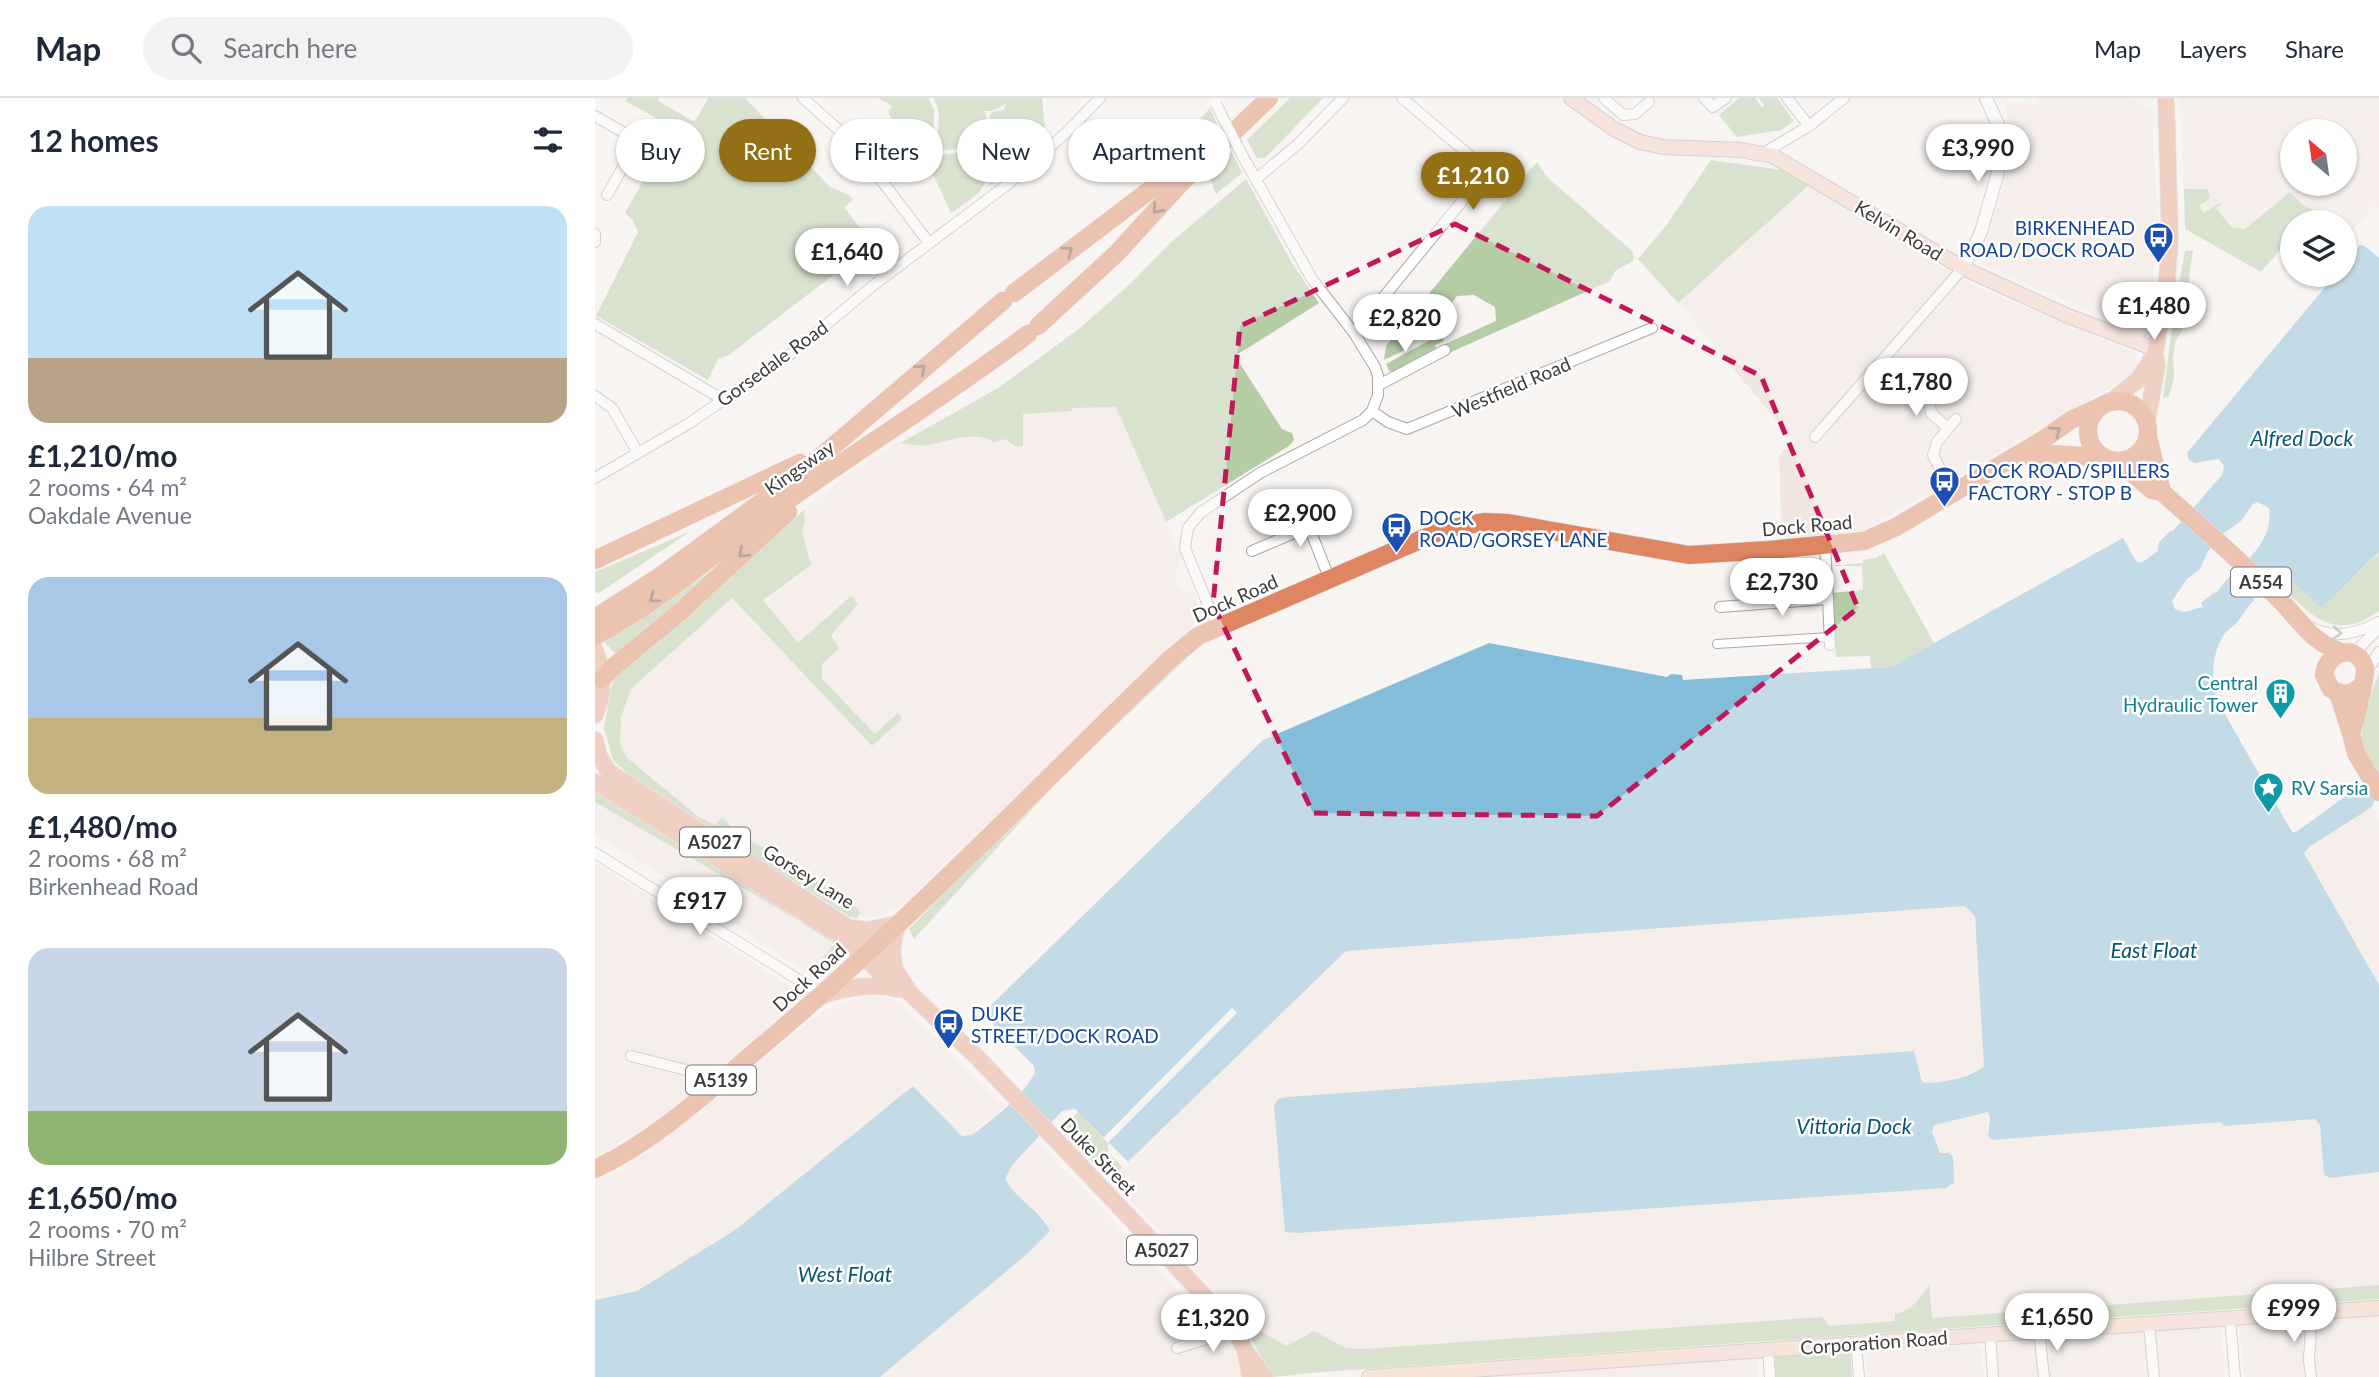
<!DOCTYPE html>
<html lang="en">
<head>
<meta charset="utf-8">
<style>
  :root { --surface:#fff; --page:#f2f2f3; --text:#1f2937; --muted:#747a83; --line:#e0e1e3; --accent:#936f16 }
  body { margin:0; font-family:Lato,sans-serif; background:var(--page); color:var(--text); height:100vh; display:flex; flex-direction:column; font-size:26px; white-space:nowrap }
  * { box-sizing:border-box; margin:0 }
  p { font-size:23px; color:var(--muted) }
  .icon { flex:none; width:38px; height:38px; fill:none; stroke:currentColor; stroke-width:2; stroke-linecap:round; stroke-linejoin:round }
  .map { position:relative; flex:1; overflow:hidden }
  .drawer { display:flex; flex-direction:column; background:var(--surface); width:595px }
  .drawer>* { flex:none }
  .top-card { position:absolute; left:21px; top:21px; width:665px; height:63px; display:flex; gap:14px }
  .needle { width:46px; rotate:331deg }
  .buttons { position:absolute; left:1685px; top:21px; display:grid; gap:14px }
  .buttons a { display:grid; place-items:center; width:77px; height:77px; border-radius:50%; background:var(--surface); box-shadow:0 2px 5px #0004; font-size:35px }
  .price { position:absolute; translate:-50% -60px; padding:0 16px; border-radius:24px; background:#fff; color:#222; font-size:23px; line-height:46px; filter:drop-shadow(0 2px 4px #0008) }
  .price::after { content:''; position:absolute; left:50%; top:42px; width:21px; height:16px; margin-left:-10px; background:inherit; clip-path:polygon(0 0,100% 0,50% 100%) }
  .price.active { background:var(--accent); color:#fff }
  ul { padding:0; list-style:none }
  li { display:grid; align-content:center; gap:14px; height:371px; padding:0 28px }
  li span { display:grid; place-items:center; height:217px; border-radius:21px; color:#555 }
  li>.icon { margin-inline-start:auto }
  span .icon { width:126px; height:126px; fill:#fffc; stroke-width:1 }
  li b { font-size:30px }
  h2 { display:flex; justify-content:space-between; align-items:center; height:84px; padding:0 28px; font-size:30px }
  .tag { padding:0 24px; border-radius:32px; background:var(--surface); box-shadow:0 2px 5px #0004; font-size:24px; line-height:63px }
  .tag.active { background:var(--accent); color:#fff }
  header { display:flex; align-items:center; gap:42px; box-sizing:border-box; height:98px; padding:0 35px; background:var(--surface); border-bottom:2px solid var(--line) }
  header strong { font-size:33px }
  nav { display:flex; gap:38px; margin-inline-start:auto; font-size:24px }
  .search { width:490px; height:63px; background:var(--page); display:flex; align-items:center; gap:18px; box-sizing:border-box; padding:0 24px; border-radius:38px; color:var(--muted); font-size:26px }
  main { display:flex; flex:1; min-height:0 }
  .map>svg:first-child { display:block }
</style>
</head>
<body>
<header>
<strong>Map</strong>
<div class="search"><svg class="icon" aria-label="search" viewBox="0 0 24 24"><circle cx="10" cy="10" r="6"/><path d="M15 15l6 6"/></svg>Search here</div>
<nav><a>Map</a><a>Layers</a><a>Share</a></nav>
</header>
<main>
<section class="drawer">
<h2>12 homes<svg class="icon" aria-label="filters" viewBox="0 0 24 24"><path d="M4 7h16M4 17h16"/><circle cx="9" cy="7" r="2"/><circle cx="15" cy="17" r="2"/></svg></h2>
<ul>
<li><span style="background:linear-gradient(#bfe0f5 70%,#b9a48a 0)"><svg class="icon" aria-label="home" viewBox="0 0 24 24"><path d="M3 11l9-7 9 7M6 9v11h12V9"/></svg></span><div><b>£1,210/mo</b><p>2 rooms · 64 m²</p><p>Oakdale Avenue</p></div></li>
<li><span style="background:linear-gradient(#a9c7e8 65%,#c2b280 0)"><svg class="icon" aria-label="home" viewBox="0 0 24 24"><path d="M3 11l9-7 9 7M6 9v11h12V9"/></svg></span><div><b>£1,480/mo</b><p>2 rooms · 68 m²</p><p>Birkenhead Road</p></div></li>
<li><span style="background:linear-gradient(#c9d6e8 75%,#8fb573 0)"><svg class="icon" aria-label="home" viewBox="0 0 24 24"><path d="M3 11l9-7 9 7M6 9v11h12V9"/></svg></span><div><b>£1,650/mo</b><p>2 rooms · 70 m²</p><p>Hilbre Street</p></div></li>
</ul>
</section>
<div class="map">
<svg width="1784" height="1279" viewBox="0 0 1784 1279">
  <rect width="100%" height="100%" fill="#f8f4f2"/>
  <path fill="#f2e7e0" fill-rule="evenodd" d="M1444 0H1532L1557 11 1561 102 1565 103 1555 216H1551L1542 225H1527L1526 229 1513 220 1393 169 1388 158 1407 92 1414 57 1411 5 1423 4 1440 8Z
    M1585 0H1784V110L1779 107 1750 142V124H1709L1714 119 1708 107 1695 94 1650 131 1636 129 1621 110 1609 116 1604 108 1609 90 1589 91ZM1698 33H1750V86H1698Z
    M1213 88 1379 188 1538 254 1541 258 1543 269 1532 281 1264 435 1187 440 1184 358 1188 352 1204 349 1083 205Z
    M484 231 521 309 587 459 580 477 585 491 600 495 606 519 474 650 358 757 312 804 286 818 255 819 83 708 60 696 18 662 9 630 19 576 192 426 250 378 290 352 403 290Z
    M0 704 201 821 240 846 215 873H208L101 801 100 794 88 787 84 788 0 736Z
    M1777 709 1784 721V887L1709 755 1713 749Z
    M0 765 195 888 201 893 202 905 116 978 106 975 96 983V995L61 1022 10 1054 0 1058Z
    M1370 808 1380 818 1390 954 1389 968 1384 973 1337 986 1327 983 1319 953 1080 971 690 1133 702 1135 1351 1090 1345 1055 1337 1034 1339 1027 1393 1014V1038L1397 1042 1626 1024 1630 1028 1713 1021H1720L1725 1026 1729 1077 1735 1080 1784 1074V1187L1336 1220 1334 1188 1324 1203 1300 1223 1233 1228 1227 1219 767 1251 751 1250 719 1233 692 1248 650 1226 516 1082 751 853Z
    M272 897 294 901 309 908 410 1008 377 1037 367 1038 318 988 140 1132 42 1193 0 1202V1082L23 1074 50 1055 116 1005 225 914Z
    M440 1041 638 1250 648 1270 647 1279H285L432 1156 455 1133 450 1122 413 1088 410 1080 418 1065Z
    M1784 1201V1279H1716L1714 1261 1717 1205Z
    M1705 1220 1710 1279H1649L1644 1225Z
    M1626 1227 1630 1279H1564L1560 1233Z
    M1551 1231 1554 1279H1453L1450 1238Z
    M1440 1238 1444 1279H1404L1400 1241Z
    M1378 1243 1386 1251 1389 1279H1272L1269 1254 1272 1250Z
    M1162 1257 1164 1279H877Z"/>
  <path fill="#b4cda4" d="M32 0H63V3L98 23 101 22 113 0H150L235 89 254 97 258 102 249 109 268 134 277 129 285 141 134 257 123 261 113 282 1 218 43 134 38 122 30 115 67 49 70 48 73 43 99 34 106 54 85 79 86 80 108 54 100 29 75 36 78 29 30 3Z
    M283 0H333L339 12 338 57 392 53C394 93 388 93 356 115L313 22 304 25 296 20 293 13 297 8Z
    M339 0H447L451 41 394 88 398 79 395 18 397 14 409 12 411 6 397 13H389L391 17 392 51 342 52 344 15Z
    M695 0H728L670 60H662L652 42Z
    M1144 0H1160L1167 9 1169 7 1164 0H1182L1199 23 1186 32 1142 39 1124 17Z
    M615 10 622 26 593 54 580 49Z
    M637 54 647 75 621 96 614 79Z
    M1116 62 1187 72 1213 88 1083 205 1043 161 1070 129Z
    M942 64 953 80 1036 152 1039 157 1038 163 1020 173 1015 183 854 255 850 246 901 223 900 209 879 197 862 198 841 225 844 234 827 243 820 231 808 237 814 250 789 262 791 248Z
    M651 81 697 165 724 205 640 258 687 331 697 335 699 342 694 348 571 424 521 309 477 310 476 313 428 316V348L422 349 410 341 399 344C380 332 354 343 334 347 326 349 315 346 306 345L403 290 484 231 536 185 575 145Z
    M1589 91H1613L1615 100 1604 108 1609 115 1624 105 1626 107 1621 110 1636 129 1650 131 1695 94 1708 107 1718 112 1709 124H1698L1697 138 1666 174 1590 131Z
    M1598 152 1587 233C1576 246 1578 260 1579 275 1579 282 1576 291 1574 298L1568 300 1578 221 1590 153Z
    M846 236 849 243 840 247 841 252 798 274 794 273 791 266Z
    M209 412 210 423 207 433 216 467 168 502 203 545 256 498 263 506 236 537 244 550 227 566V581L280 636 303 615 307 621 277 648 137 500 36 591 26 619 25 645 31 659 104 719 120 727 127 719 145 738 174 752 263 811 265 814 262 820 255 819 37 680 18 662 9 630 19 576Z
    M96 433 4 495 0 494V474Z
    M1289 455 1339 545 1296 569 1276 570 1275 558 1241 559 1237 495 1268 492 1267 468H1235L1268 465V462L1281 460Z
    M1784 455V513C1736 548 1712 512 1678 481L1688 474 1729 508Z
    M127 466 21 556 9 544Z
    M595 552 597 555 461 685 319 841 314 831 459 683Z
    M1784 576V674L1783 675C1779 669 1774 663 1771 656 1759 630 1774 600 1784 576Z
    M0 690 246 843 248 859C239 872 231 876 215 873L240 846 201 821 0 704Z
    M483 1014 513 1045V1055L528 1069 516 1082 479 1046 477 1035 470 1028Z
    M1334 1187 1337 1220 1784 1187V1201L726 1274 678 1279 651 1232 655 1228 692 1248 719 1233 751 1250 767 1251 1227 1219 1234 1228 1300 1223V1216C1316 1213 1325 1201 1334 1187Z
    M1255 1253 1257 1279H1181L1180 1259Z"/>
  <path fill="#83bdd9" d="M1765 147 1770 148 1784 160V454L1729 508 1725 509 1688 475 1678 481 1654 461C1668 445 1677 431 1674 410L1663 404 1658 406 1646 423 1629 435 1614 452 1604 472 1592 481 1577 503 1580 511 1589 514 1608 509 1606 505 1618 495 1622 494 1634 479 1660 501C1651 510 1650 514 1644 522 1640 527 1635 530 1632 533 1617 549 1615 583 1622 602L1697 734H1701L1784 674V699L1779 703 1777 709 1714 749 1709 755 1784 887V1074L1735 1080 1729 1077 1725 1027 1720 1021 1629 1028 1626 1024 1397 1042 1393 1038 1395 1021 1393 1014 1339 1027 1337 1034 1345 1055H1354L1358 1059 1359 1085 1351 1090 702 1135 690 1134 679 1008 683 1001 693 999 1319 953 1327 984C1341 987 1379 979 1389 968L1380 818 1370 808 751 853 533 1064 480 1011 467 1013 419 1065 410 1080C419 1101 445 1111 455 1133L432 1156 285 1279H0V1202L42 1193 140 1132 318 988 367 1038 377 1037C399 1020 428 999 440 974L439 968 389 917 390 913 668 642 894 545 1072 579 1076 576 1087 577 1088 582 1296 569 1528 440 1541 463 1546 465 1563 453 1564 444 1575 433H1578L1627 377 1629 368 1624 361 1600 365 1594 362 1592 355 1740 177H1750V165Z"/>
  <path fill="#f8f4f2" d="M637 910 642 915 513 1045 508 1040Z"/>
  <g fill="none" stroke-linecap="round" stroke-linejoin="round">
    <defs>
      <path id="pedestrian" d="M1122 546 1235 539"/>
      <path id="minor" d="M208 0 247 35 271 62 334 145
        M1009 0 1028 17 1040 16 1054 4
        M1109 0 1118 9 1131 0
        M1192 0 1214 28
        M0 18 60 53
        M1167 56 1214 28 1249 0
        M661 81 702 47 748 0
        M12 97 43 43
        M0 136V144
        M0 226 127 301
        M759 235 882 85 883 74 880 62 807 0
        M784 287 850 252
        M0 298 17 310 43 355
        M1338 301 1335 306 1336 315 1353 330
        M777 313 793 324 812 331 1057 230
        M1220 339 1368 170
        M0 380 93 326 197 255 280 186 413 86 472 34 505 0
        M1357 395 1338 357 1342 344 1361 321
        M706 409 735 482
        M1230 447 1233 501
        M657 453 713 429
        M1125 509 1233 501 1235 547
        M1713 528C1738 541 1760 537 1784 524
        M622 529 590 450 593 430 605 415 665 375 768 322 777 313 783 297V278L780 269 759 235 717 181 646 55
        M1755 556 1766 548 1784 530
        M1771 575 1784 554
        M0 755 228 897
        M36 958 95 973 112 993
        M1635 1220 1640 1279
        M1554 1226 1559 1279
        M1444 1233 1449 1279
        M1395 1236 1398 1279
        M1261 1245 1264 1279
        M582 1250 615 1240 634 1224
        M1173 1251 1175 1279
        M1716 1279 1714 1261 1717 1213"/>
      <path id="tertiary" d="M1368 170 1386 134 1402 78 1405 31 1391 0"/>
      <path id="secondary" d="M976 0 1019 31 1045 44 1068 49 1146 52 1178 58 1368 170 1473 218 1560 251
        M1527 238 1545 232 1566 214
        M774 1279 1784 1210"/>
      <path id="primary" d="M1515 304 1543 282 1560 256 1572 181 1575 141 1571 0
        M1552 324 1562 267 1560 258
        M0 552C9 575 10 595 0 617
        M0 642 4 658 14 674 268 839 300 872 315 895 383 960 634 1224C650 1247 651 1252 655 1279
        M0 684 248 839 291 880 310 892
        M256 830 272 832 302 826 297 852 300 871
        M228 897C252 890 278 884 303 891
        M653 1256 670 1279"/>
      <path id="trunk" d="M419 195 601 57
        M443 228 522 155 585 86 674 0
        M1493 333a30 30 0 1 1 60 0a30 30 0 1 1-60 0Z
        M1553 339 1567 394
        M1425 358C1454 353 1481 359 1509 359
        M1523 363 1557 392 1567 394C1606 429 1646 463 1683 500 1706 523 1715 543 1748 555
        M0 462 205 365
        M0 520 64 479 209 373 408 203
        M0 538C69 502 128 447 192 403 272 346 355 295 433 236
        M7 581 16 571 86 513 193 414
        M1743 595 1756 635 1761 655 1784 694
        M1756 635C1760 626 1771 578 1770 570 1763 545 1732 552 1729 577L1736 591C1747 598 1758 597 1767 587
        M0 1071C60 1043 111 995 162 952 307 831 438 693 574 562L603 538 848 432 889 424 913 425 1094 457 1174 452 1269 443 1301 429 1449 341 1476 322 1505 309"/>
    </defs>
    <use href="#pedestrian" stroke="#aaa6a4" stroke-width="10"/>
    <use href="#minor" stroke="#aaa6a4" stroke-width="12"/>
    <use href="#tertiary" stroke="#aaa6a4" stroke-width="14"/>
    <use href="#secondary" stroke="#aaa6a4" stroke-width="16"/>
    <use href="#primary" stroke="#d1d0d0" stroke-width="18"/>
    <use href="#trunk" stroke="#d1d0d0" stroke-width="19"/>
    <use href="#pedestrian" stroke="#fff" stroke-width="8"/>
    <use href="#minor" stroke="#fff" stroke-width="10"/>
    <use href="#tertiary" stroke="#fff" stroke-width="12"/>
    <use href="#secondary" stroke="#f3d1c4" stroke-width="14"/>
    <use href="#primary" stroke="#e6a489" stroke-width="16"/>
    <use href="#trunk" stroke="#de8662" stroke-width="18"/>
    <defs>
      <path id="minor-bridge" d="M621 6 646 55"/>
    </defs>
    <use href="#minor-bridge" stroke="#aaa6a4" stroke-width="12" stroke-linecap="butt"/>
    <use href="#minor-bridge" stroke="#fff" stroke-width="10"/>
  </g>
  <defs><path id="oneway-chevron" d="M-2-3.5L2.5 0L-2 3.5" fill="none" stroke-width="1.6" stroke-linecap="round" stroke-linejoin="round" transform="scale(1.75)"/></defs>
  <g stroke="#664e45">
    <use href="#oneway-chevron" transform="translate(562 111) rotate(132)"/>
    <use href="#oneway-chevron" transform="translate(473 153) rotate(-37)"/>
    <use href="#oneway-chevron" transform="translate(326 271) rotate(-41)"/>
    <use href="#oneway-chevron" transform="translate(1461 333) rotate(-36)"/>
    <use href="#oneway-chevron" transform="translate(148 455) rotate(137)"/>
    <use href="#oneway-chevron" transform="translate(59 500) rotate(144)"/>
  </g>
  <use stroke="#9e9e9d" href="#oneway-chevron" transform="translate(1742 535) rotate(4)"/>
  <path d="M0 0H1784V1279H0ZM860 126 1166 278 1263 510 1002 718 718 715 618 506 645 228Z" fill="#f8f4f2" fill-opacity=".55" fill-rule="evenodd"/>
  <path fill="none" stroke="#c2185b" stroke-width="5" stroke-dasharray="14 9" stroke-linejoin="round" d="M860 126 1166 278 1263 510 1002 718 718 715 618 506 645 228Z"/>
  <defs>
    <symbol id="bus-pin" viewBox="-11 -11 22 30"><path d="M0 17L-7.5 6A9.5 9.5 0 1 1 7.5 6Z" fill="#1a4fb4" stroke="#fff"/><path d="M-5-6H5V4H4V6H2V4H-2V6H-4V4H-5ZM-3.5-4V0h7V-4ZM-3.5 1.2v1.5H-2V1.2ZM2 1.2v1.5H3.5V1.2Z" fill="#fff"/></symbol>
    <symbol id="building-pin" viewBox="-11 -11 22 30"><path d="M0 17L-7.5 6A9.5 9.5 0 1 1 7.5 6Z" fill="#0f9aa8" stroke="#fff"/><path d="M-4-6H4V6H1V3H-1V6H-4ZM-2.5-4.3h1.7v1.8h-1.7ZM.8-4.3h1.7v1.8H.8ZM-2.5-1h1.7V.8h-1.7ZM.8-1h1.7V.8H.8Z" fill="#fff"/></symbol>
    <symbol id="sight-pin" viewBox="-11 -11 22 30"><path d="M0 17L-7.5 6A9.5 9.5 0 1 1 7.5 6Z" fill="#0f9aa8" stroke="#fff"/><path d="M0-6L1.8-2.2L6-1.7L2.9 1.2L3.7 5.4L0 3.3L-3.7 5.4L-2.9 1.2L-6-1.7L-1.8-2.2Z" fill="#fff"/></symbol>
  </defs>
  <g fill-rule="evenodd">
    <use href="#bus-pin" x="1546" y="122" width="35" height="47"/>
    <use href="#bus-pin" x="1332" y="366" width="35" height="47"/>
    <use href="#bus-pin" x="784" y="412" width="35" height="47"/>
    <use href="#building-pin" x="1668" y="578" width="35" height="47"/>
    <use href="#sight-pin" x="1656" y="672" width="35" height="47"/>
    <use href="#bus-pin" x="336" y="908" width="35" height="47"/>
  </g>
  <g text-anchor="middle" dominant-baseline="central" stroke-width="5" stroke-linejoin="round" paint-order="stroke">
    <g fill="#fff" stroke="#787676" stroke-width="2">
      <rect x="1636" y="469.5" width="60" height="29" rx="5"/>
      <rect x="85" y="729.5" width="70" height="29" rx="5"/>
      <rect x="91" y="967.5" width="70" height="29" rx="5"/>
      <rect x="532" y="1137.5" width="70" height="29" rx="5"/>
    </g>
    <g font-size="18" font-weight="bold" fill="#3e3c3b">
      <text x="1666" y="484">A554</text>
      <text x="120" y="744">A5027</text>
      <text x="126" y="982">A5139</text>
      <text x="567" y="1152">A5027</text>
    </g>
    <g font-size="19" fill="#164399" stroke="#fff" text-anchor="start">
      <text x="1540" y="129" text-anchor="end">BIRKENHEAD<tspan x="1540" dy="22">ROAD/DOCK ROAD</tspan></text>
      <text x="1373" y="372">DOCK ROAD/SPILLERS<tspan x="1373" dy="22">FACTORY - STOP B</tspan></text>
      <text x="824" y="419">DOCK<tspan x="824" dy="22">ROAD/GORSEY LANE</tspan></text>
      <text x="376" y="915">DUKE<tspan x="376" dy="22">STREET/DOCK ROAD</tspan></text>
    </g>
    <g font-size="19" fill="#3e3c3b" stroke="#fff">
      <text transform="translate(1304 132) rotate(31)">Kelvin Road</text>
      <text transform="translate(177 265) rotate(-36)">Gorsedale Road</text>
      <text transform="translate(916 289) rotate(-23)">Westfield Road</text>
      <text transform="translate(204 369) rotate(-35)">Kingsway</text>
      <text transform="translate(1212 427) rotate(-5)">Dock Road</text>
      <text transform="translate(640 500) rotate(-24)">Dock Road</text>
      <text transform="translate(214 778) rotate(32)">Gorsey Lane</text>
      <text transform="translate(214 879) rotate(-42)">Dock Road</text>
      <text transform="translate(504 1058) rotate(46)">Duke Street</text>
      <text transform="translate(1279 1244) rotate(-4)">Corporation Road</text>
    </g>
    <g font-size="19" fill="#0d838f" stroke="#fff" text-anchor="end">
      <text x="1663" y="584">Central<tspan x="1663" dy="22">Hydraulic Tower</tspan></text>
      <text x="1696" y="689" text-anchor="start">RV Sarsia</text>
    </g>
    <g font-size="21" font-style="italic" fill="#075672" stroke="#fff">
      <text x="1707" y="339">Alfred Dock</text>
      <text x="1559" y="851">East Float</text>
      <text x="1259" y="1027">Vittoria Dock</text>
      <text x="250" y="1175">West Float</text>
    </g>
  </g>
</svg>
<div class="buttons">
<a><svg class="needle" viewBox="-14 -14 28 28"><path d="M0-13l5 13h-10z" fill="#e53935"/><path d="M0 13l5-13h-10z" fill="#747a83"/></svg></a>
<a><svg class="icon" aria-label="layers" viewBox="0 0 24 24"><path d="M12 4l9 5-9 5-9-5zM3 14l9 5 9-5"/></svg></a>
</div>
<b class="price" style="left:1383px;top:86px">£3,990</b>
<b class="price active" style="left:878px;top:114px">£1,210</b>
<b class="price" style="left:252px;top:190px">£1,640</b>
<b class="price" style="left:1559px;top:244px">£1,480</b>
<b class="price" style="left:810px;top:256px">£2,820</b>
<b class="price" style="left:1321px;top:320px">£1,780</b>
<b class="price" style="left:705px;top:451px">£2,900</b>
<b class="price" style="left:1187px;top:520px">£2,730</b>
<b class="price" style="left:105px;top:839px">£917</b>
<b class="price" style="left:1699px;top:1246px">£999</b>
<b class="price" style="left:1462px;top:1255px">£1,650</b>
<b class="price" style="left:618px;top:1256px">£1,320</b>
<div class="top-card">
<a class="tag">Buy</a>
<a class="tag active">Rent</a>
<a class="tag">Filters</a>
<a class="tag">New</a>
<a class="tag">Apartment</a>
</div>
</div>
</main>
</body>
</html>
